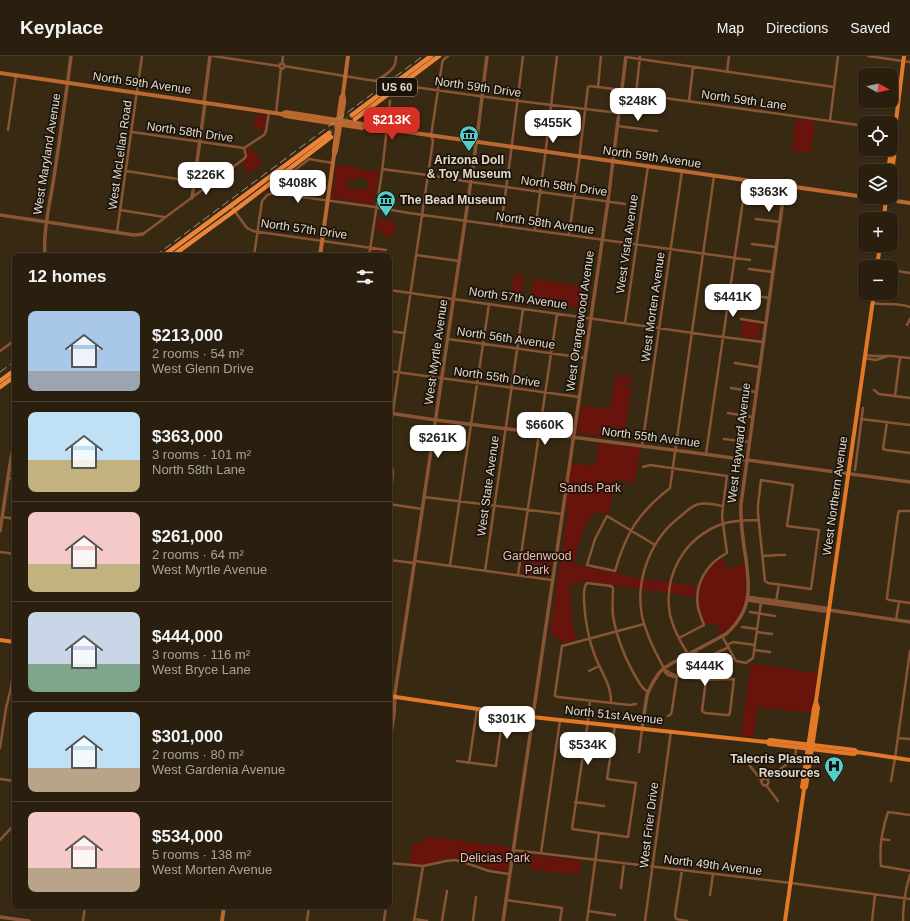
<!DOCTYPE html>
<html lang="en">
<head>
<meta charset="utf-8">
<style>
  :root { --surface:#2a1f0e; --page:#322717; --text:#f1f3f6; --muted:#a5a29e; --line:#463d2e; --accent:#d93025 }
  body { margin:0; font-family:Arial,sans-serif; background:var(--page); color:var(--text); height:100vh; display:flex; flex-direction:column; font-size:15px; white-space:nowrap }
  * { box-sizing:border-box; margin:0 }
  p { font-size:13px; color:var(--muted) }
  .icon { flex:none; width:22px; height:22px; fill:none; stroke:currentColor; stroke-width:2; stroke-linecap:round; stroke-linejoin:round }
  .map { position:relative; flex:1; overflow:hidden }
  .panel { position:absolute; left:12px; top:197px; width:380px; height:656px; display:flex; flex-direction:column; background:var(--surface); border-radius:8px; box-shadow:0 1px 3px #0004,0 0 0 1px var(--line) }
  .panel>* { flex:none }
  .needle { width:26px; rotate:98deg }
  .tools { position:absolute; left:858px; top:12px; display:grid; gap:8px }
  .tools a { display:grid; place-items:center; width:40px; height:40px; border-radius:8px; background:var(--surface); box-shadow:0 1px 3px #0004,0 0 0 1px var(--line); font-size:20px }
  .price { position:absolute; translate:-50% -34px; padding:0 9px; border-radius:8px; background:#fff; color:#222; font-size:13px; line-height:26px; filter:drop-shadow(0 1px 2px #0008) }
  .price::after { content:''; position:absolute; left:50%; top:24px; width:12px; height:9px; margin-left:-6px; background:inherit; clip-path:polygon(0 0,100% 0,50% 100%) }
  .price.on { background:var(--accent); color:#fff }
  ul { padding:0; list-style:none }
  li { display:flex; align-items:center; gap:12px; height:100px; padding:0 16px }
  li+li { border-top:1px solid var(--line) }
  li span { display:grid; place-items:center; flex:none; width:112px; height:80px; border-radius:8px; color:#555 }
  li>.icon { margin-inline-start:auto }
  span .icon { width:48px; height:48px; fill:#fffc; stroke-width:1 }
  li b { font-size:17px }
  h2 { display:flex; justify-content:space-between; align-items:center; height:48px; padding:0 16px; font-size:17px }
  header { display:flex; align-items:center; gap:24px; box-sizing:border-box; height:56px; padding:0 20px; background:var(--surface); border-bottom:1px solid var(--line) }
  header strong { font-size:19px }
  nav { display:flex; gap:22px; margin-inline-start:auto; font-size:14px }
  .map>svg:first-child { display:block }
</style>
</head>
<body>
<header>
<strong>Keyplace</strong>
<nav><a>Map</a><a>Directions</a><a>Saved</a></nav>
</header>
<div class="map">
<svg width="910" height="865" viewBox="0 0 910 865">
  <rect width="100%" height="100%" fill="#382913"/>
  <path fill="#68130c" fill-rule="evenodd" d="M256 58 266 60 264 74 254 73Z
    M796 63 815 65 811 96H809V97L792 94Z
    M250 91 262 107 249 117 242 107C247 103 248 100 247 94Z
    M351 108C360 119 368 113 379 114L374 148H364L363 146 356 145V147H353L352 145 334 142V144L332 143V139L333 138 336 118H334L337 110H342L347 111ZM356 122 366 123V126H368L367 134 355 132V134L347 133 349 123 356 124Z
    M763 134C770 133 775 136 779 141L777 145V151L774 152 769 149 764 150 761 149V146L763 141 762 136Z
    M377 163 395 166 393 180 390 181 383 180 384 176 376 175Z
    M374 193 384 195V200H371V195Z
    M514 218 524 220 521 243 510 242Z
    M533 223 582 230 579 252 530 245Z
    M743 265 761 268 759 283 741 280Z
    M616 319 632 321 630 329H625V326L615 324Z
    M614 325 624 327 623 330 631 331 624 383 577 377 581 350 610 353Z
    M438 367 454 368 451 386 435 383Z
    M598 387 640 392 635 427 614 424 609 458 593 456 582 477 573 508 586 510 588 512 614 517H619L628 521 696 530 695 541 615 529 592 526 586 524 576 529 569 528 572 563 576 584 564 587 550 576 568 453 565 452 570 415 572 407 595 410Z
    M525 493 554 497 549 521 521 517V516Z
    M721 502 729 514 744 506C748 536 748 563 718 579L719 568H707C691 546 700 517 721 502Z
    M751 608 817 617 812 654 810 657 757 651 753 681 741 680Z
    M430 781 511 791 507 815 492 813 467 804 459 802 443 803 427 808 409 807 412 787 420 788 424 782Z
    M532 799 579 805V806H581L579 819 530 813Z"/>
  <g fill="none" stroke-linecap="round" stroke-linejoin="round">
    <path stroke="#52432f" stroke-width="4.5" stroke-dasharray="4.5 2" stroke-linecap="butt" d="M329 77 352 59"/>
    <path stroke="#885534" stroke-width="2.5" d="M213 0 279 10
      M868 0 910 6
      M626 1 834 31
      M279.5 10a2.5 2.5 0 1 1 5 0a2.5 2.5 0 1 1-5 0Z
      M282 8 283 0
      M284 10 375 25C380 23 392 15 394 10 396 7 396 3 396 0
      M727 16 729 0
      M407 30 486 41 619 57
      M598 31 601 0
      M622 36 865 70
      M636 38 640 0
      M689 45 693 11
      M276 57 281 12
      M830 65 838 0
      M617 70 657 75
      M8 74 16 19
      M132 76 244 92
      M244 92 264 79 266 75 269 56
      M382 113 427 119 471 126 625 148
      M126 115 210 128
      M286 139 290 118 309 103 333 107
      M231 150 247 172 253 175 386 194
      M120 154 164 161
      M756 163 780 166
      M501 170 511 96 523 0
      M535 174 545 100 557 0
      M117 176 142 0
      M143 178 245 102 246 100 244 92
      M569 179 579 107 580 95 588 31 590 30 621 34
      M752 188 776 191
      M416 199 459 205
      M183 200 184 198
      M254 200 262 145 267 139 273 137 368 150 409 157 750 204
      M369 200 382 116 390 45
      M749 213 773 216
      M891 214 910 217
      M389 234 707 279 763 286
      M745 238 769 242
      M873 247C885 249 899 247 910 251
      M741 263 766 267
      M625 267 648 110
      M907 269 910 263
      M389 275 404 277
      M448 283 585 302
      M0 295 15 284
      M865 299 873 300H891L910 302
      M864 302 876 304 888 300
      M735 307 759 311
      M389 315 579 341
      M731 332 756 336
      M874 334 879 338 910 342
      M895 340 900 301
      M728 357 752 361
      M861 363 910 369
      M887 366 883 393 887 394 910 397
      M389 382 433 85 431 80 442 8 443 4 448 0
      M724 383 749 386
      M642 390 682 115
      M706 398 746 124
      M389 410 392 411 393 416 390 448
      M643 411 650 409 727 420 723 450 722 460 727 497C707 507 694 528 698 551 699 557 702 563 704 569L679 582
      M855 414 863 352
      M8 422 15 423
      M761 424 793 429 787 470 819 474 811 533 768 527 765 525 758 458V449Z
      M424 441 562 458
      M389 448 422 453
      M910 455H899L898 458 887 541V543L889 544 910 547
      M2 461 15 463
      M655 489 607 460 595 483 587 509 615 515C626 477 638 457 670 432L714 120
      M0 496 15 498
      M762 500 780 499H785
      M389 504 414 507
      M415 505 552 524
      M450 509 489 248
      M485 515 523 253
      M518 519 557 258
      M776 546 779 528
      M750 556 775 560
      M896 564 899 546
      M742 571 757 573
      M757 576 772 578
      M722 580 736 605 746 607 753 602 761 546
      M727 589 733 586 755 589
      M695 594 699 602 703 603 729 591
      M754 594 770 596
      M688 598C681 587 673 572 670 559 663 519 684 482 722 468 734 464 747 464 759 464
      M664 613 672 618 677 620 706 624 734 623 730 656 729 659H726L705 657 702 655 706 624
      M589 615 599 610
      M677 620 674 621 668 619 665 616C663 609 659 603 656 597 650 585 645 573 642 560 635 523 651 482 681 460 686 455 692 450 699 448 706 446 715 449 723 450
      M590 645 587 672 572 773 628 781 636 727 607 723 615 669
      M611 647C612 630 601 616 595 600 588 582 585 564 584 545 584 539 583 531 587 527L611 530 613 532C613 541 612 550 613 560 617 584 627 607 640 628L643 632 648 636
      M636 648 630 649 558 641 555 640V638L562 590 644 568
      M668 660 671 658 672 654 677 620
      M898 682 910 683
      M0 692 6 652 11 632 15 603
      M639 696 642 673
      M795 702 806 704
      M457 705 496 710 503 657
      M469 707 477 653
      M750 710 762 725
      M761.5 726a3.5 3.5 0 1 1 7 0a3.5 3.5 0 1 1-7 0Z
      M0 723 15 725
      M767 723 795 702 796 692
      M891 725 895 702 910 595
      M766 729 778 745
      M575 746 604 750
      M910 759 888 756C882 774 879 792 881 810L910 815
      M881 783 889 784
      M0 784 15 768
      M513 794 791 827 910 843
      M541 797 560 664
      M389 807 423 810 446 805 455 804 463 806 489 815 509 818
      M682 814 675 859 676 863 687 865
      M389 826 392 807
      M621 832 624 807
      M710 839 713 818
      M506 844 562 852 560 865
      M588 855 615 859
      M414 863 427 865
      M83 865 85 850
      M307 865 309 850
      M384 865 386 850
      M414 865 423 810
      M442 865 447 835
      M473 865 476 841
      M587 865 599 777
      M645 865 671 675
      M872 865 875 839
      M903 865C903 849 905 834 910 819"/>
    <path stroke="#885534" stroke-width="3.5" d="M204 47 210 0
      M192 142 205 47
      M0 159 134 179 143 178
      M45 200C43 174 50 147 54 121 60 81 66 40 71 0
      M389 357 436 364 689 396 910 426
      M0 475 11 402 15 387
      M747 541 825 552 829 554
      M747 544 824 555 829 554 910 566
      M642 673 647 639 652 628 659 617 664 612 674 606 726 578C733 572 739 564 743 556 751 540 748 521 746 503 743 485 740 466 741 448L785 129
      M389 690 394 658 395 637 468 145 477 82 487 0
      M0 861 29 865
      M503 865 608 145 626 0"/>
    <path stroke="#bb6930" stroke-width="4" d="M0 17 281 58 285 60 362 72 365 70 865 141
      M281 58 286 56 363 68 365 70
      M334 98V94L341 42 343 38 348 0
      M869 141 910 147
      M320 200 334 99 336 95 344 47V43L343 38
      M222 865 224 850"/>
    <path stroke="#e27929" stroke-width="4" d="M888 115 891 94 893 89 904 0
      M891 123 895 94 893 89
      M884 163 886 141
      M877 211 880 189
      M0 584 15 586
      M389 640 532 661 767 686 770 684 855 694 857 696 910 704
      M767 686 769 688 844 697 854 698 857 696
      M804 733 806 731 818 652 816 646
      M785 865 804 733 802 731 814 652 816 645 874 237"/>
    <path stroke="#ec853a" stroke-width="4.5" d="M352 59 431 0
      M355 63 439 0
      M163 200 329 77
      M172 200 234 155 331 81
      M0 325 15 314
      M0 331 15 320"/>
    <path stroke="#a49888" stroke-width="1" stroke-dasharray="8 4" stroke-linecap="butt" d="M155 200 423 0
      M0 316 15 305"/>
  </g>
  <defs>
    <symbol id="museum-pin" viewBox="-11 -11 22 30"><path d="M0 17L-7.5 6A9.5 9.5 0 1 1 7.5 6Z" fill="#53cdca" stroke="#1a130a"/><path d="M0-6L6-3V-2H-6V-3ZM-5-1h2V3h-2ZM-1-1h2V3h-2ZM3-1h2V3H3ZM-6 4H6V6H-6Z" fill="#111"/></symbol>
    <symbol id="hospital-pin" viewBox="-11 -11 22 30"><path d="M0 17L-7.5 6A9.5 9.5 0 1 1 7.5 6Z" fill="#53cdca" stroke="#1a130a"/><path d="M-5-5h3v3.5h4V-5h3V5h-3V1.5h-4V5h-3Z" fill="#111"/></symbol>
  </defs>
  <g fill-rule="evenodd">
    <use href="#museum-pin" x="458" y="68" width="22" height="30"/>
    <use href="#museum-pin" x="375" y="133" width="22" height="30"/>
    <use href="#hospital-pin" x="823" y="699" width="22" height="30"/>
  </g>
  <g text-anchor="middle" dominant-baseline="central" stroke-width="3.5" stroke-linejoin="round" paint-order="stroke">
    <rect fill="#1a130a" stroke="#a69d91" stroke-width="1" x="377" y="22" width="40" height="18" rx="3"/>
    <g font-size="11" font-weight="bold" fill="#e2d8cb">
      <text x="397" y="31">US 60</text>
    </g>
    <g font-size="12" fill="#e2d8cb" stroke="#1a130a">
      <text transform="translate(142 27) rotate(8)">North 59th Avenue</text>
      <text transform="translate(478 31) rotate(8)">North 59th Drive</text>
      <text transform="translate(744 44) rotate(8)">North 59th Lane</text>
      <text transform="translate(190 76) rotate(8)">North 58th Drive</text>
      <text transform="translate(47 98) rotate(-81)">West Maryland Avenue</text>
      <text transform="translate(120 99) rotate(-82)">West McLellan Road</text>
      <text transform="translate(652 101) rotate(8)">North 59th Avenue</text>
      <text transform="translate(564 130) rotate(8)">North 58th Drive</text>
      <text transform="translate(545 167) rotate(8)">North 58th Avenue</text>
      <text transform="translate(304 173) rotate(8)">North 57th Drive</text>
      <text transform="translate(627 188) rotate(-82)">West Vista Avenue</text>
      <text transform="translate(518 242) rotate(8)">North 57th Avenue</text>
      <text transform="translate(653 251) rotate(-82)">West Morten Avenue</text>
      <text transform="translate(580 265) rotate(-82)">West Orangewood Avenue</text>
      <text transform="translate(506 282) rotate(8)">North 56th Avenue</text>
      <text transform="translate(436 296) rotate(-82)">West Myrtle Avenue</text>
      <text transform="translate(497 321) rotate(8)">North 55th Drive</text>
      <text transform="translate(651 381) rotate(7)">North 55th Avenue</text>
      <text transform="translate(739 387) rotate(-83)">West Hayward Avenue</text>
      <text transform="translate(488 430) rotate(-82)">West State Avenue</text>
      <text transform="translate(835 440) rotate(-82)">West Northern Avenue</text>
      <text transform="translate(614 659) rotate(6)">North 51st Avenue</text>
      <text transform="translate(649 769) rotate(-83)">West Frier Drive</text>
      <text transform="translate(713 809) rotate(7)">North 49th Avenue</text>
    </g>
    <g font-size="12" font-weight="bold" fill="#e2d8cb" stroke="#1a130a">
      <text x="469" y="104">Arizona Doll<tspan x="469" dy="14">&amp; Toy Museum</tspan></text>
      <text x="400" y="144" text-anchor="start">The Bead Museum</text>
      <text x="820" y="703" text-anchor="end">Talecris Plasma<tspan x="820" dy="14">Resources</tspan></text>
    </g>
    <g font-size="12" fill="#f0bcb3" stroke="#1a130a">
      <text x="590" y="432">Sands Park</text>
      <text x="537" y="500">Gardenwood<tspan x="537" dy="14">Park</tspan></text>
      <text x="495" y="802">Delicias Park</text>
    </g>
  </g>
</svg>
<div class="tools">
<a><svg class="needle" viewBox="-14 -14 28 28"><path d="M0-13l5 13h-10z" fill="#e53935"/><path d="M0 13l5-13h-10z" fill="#a5a29e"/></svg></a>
<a><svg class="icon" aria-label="locate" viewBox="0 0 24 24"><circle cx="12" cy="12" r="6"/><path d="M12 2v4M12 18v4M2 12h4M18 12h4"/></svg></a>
<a><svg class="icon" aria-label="layers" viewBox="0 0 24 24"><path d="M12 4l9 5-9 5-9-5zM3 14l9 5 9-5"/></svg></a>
<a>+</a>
<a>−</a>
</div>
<b class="price" style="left:638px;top:66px">$248K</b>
<b class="price on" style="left:392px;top:85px">$213K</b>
<b class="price" style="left:553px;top:88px">$455K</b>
<b class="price" style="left:206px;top:140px">$226K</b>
<b class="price" style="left:298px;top:148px">$408K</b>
<b class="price" style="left:769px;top:157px">$363K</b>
<b class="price" style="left:733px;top:262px">$441K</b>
<b class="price" style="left:545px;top:390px">$660K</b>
<b class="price" style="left:438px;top:403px">$261K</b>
<b class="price" style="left:705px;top:631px">$444K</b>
<b class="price" style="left:507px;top:684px">$301K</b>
<b class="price" style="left:588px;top:710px">$534K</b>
<section class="panel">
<h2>12 homes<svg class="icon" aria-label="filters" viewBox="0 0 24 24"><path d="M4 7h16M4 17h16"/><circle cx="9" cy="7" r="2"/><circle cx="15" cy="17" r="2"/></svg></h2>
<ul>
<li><span style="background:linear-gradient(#a9c7e8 75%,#9aa5b1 0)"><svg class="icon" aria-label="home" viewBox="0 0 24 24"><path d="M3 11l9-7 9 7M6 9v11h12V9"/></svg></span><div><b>$213,000</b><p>2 rooms · 54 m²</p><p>West Glenn Drive</p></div></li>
<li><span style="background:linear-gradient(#bfe0f5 60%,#c2b280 0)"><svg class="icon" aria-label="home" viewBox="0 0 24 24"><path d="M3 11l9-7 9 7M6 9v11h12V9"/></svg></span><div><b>$363,000</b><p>3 rooms · 101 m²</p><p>North 58th Lane</p></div></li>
<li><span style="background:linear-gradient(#f6c9c9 65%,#c2b280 0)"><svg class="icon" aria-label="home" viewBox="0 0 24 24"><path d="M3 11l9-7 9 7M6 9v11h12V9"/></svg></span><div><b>$261,000</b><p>2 rooms · 64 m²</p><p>West Myrtle Avenue</p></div></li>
<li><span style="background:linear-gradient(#c9d6e8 65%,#7fa58c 0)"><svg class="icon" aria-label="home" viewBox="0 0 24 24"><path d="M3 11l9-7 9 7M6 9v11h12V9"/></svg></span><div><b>$444,000</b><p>3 rooms · 116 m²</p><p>West Bryce Lane</p></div></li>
<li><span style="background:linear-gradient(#bfe0f5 70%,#b9a48a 0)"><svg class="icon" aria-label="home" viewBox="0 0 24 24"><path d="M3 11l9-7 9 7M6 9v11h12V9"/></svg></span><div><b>$301,000</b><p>2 rooms · 80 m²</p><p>West Gardenia Avenue</p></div></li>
<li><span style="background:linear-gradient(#f6c9c9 70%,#b9a48a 0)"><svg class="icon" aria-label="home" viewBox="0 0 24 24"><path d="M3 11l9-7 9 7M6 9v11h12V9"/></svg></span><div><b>$534,000</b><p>5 rooms · 138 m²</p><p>West Morten Avenue</p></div></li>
</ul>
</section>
</div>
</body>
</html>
